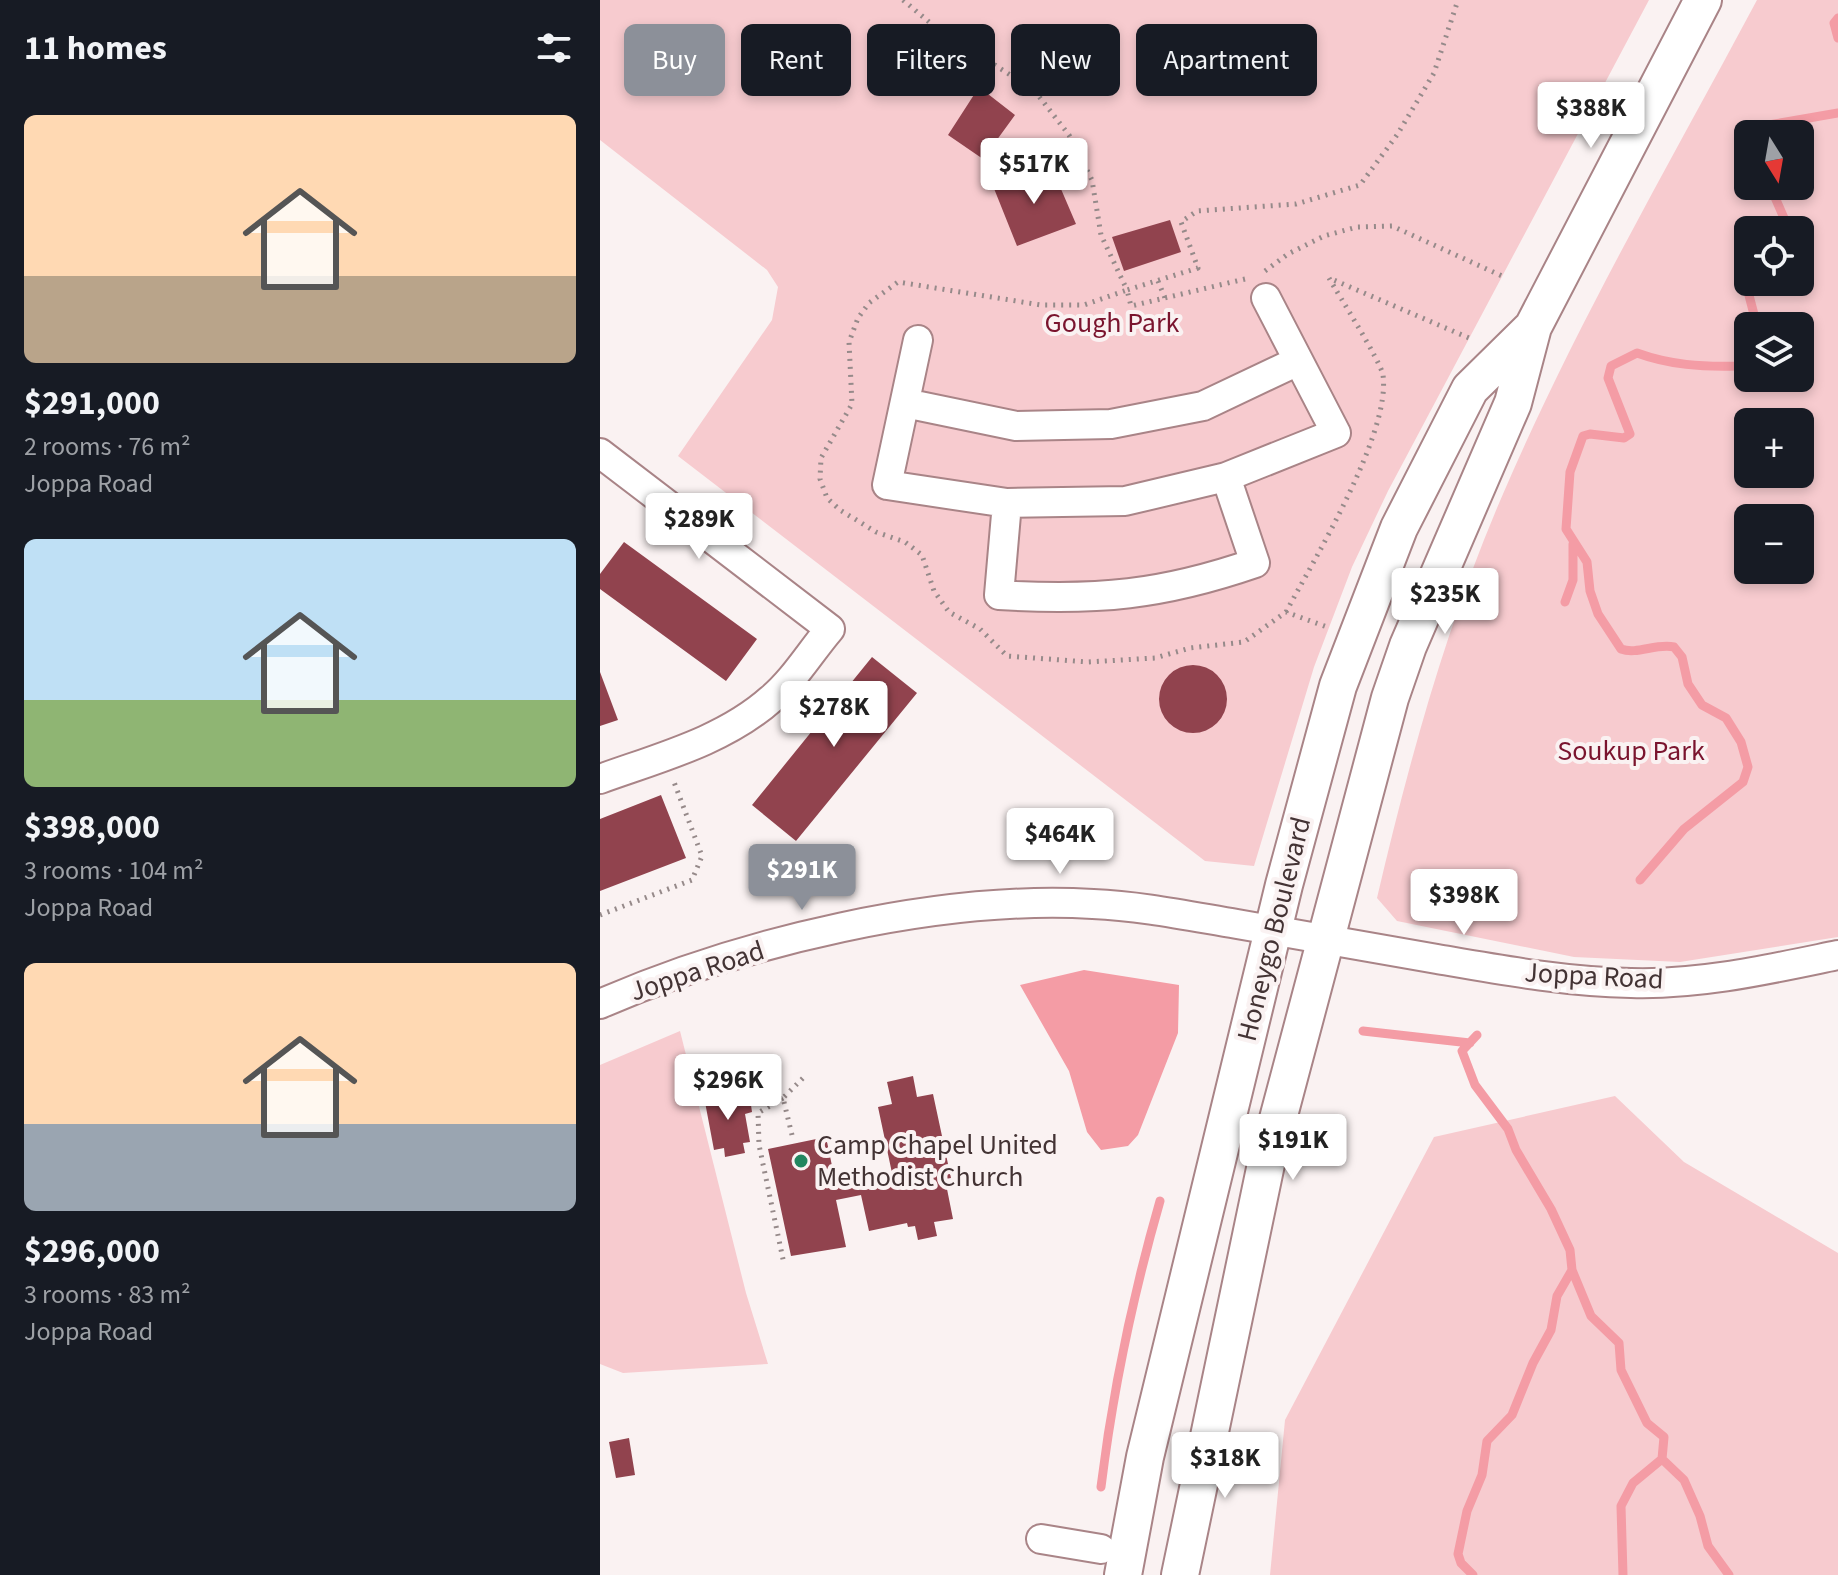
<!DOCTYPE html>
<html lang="en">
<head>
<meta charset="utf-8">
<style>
  :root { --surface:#171b24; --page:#242831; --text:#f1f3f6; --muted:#9ea1a6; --accent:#8c9099 }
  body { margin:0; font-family:"Source Sans 3",sans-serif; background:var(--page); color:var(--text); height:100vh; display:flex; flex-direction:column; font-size:30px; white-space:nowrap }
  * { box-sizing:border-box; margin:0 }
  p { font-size:26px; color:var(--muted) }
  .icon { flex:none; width:44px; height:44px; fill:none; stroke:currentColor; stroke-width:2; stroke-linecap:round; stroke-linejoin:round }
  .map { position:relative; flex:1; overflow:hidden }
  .side { display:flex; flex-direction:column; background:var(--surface); width:600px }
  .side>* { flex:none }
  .banner { position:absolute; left:24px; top:24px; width:760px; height:72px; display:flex; gap:16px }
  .needle { width:52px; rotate:169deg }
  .buttons { position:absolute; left:1134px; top:120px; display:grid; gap:16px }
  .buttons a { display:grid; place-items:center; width:80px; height:80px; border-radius:12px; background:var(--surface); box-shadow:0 4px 12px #0003; font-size:40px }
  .price { position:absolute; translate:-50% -68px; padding:0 18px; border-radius:8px; background:#fff; color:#222; font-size:26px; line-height:52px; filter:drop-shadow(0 2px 4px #0008) }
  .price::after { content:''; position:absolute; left:50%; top:48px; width:24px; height:18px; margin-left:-12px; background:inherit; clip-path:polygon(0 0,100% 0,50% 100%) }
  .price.on { background:var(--accent); color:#fff }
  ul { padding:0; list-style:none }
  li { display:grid; align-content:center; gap:16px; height:424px; padding:0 24px }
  li span { display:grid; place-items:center; height:248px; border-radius:12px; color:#555 }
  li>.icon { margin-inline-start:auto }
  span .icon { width:144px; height:144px; fill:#fffc; stroke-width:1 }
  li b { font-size:34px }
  h2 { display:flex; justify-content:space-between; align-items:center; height:96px; padding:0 24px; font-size:34px }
  .tag { padding:0 28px; border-radius:12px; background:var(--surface); box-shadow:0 4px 12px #0003; font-size:28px; line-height:72px }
  .tag.on { background:var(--accent); color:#fff }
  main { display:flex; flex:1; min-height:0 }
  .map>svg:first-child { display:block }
</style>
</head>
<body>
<main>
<section class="side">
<h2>11 homes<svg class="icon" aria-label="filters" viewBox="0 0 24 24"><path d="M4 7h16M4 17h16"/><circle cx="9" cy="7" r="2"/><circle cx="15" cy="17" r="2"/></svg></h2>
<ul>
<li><span style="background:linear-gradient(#ffd9b3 65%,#b9a48a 0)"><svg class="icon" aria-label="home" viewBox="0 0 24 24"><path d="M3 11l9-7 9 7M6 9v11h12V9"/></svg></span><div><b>$291,000</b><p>2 rooms · 76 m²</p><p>Joppa Road</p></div></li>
<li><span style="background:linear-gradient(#bfe0f5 65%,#8fb573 0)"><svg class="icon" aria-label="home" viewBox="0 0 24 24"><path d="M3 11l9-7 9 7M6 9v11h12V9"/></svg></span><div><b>$398,000</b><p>3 rooms · 104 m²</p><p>Joppa Road</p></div></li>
<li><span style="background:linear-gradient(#ffd9b3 65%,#9aa5b1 0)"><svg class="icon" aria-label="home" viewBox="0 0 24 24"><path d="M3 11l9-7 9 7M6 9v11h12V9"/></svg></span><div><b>$296,000</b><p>3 rooms · 83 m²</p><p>Joppa Road</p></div></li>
</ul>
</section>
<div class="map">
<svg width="1238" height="1575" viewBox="0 0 1238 1575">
  <rect width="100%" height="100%" fill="#faf2f2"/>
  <path fill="#f7cbcf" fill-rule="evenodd" d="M0 0H1049L788 491 752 567 714 667 654 866 605 861 78 456 172 320 178 287 167 270 0 140Z
    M1157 0H1238V937L1080 962 974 957 797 921 777 898C809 761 847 623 903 494 976 324 1070 163 1157 0ZM1200 134V186H1148V134ZM1200 230V282H1148V230ZM1148 326H1200V378H1148ZM1200 422V474H1148V422ZM1200 518V570H1148V518Z
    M80 1031 146 1293 168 1364 23 1373 0 1364V1065Z
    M1015 1096 1084 1162 1238 1253V1575H670L685 1420 834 1137Z"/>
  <path fill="#f49ca5" d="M484 970 579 985 578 1033 538 1135 528 1146 501 1150 487 1132 469 1071 420 985Z"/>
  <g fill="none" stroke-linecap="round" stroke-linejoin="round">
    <path stroke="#f49ca5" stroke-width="9" d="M1238 18 1234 23 1238 38
      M1158 134 1169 125 1238 113
      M1170 186 1184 218 1183 230
      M1148 273 1145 280 1157 326
      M965 602 973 580V544
      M1040 880 1084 829 1143 782 1148 767 1141 742 1126 718 1102 705 1088 684 1082 657 1074 647C1056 643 1037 655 1021 649L998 614 990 591 987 562 966 529 970 472 983 436 990 434 1024 438 1030 434 1008 378 1011 366 1037 353C1070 365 1102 367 1137 366L1148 356
      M763 1031 870 1043
      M877 1035 862 1051 875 1085 908 1129 916 1150 951 1209 970 1250 972 1270 991 1316 1019 1343 1021 1370 1047 1423 1064 1437 1062 1459 1033 1483 1021 1506 1023 1575
      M1062 1459 1084 1480 1100 1516 1108 1546 1129 1575
      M501 1487C513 1389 533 1295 560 1201
      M873 1575 861 1563 858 1554 867 1511 882 1475 887 1441 912 1415 933 1363 951 1330 957 1296 972 1270"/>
  </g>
  <path fill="#91434e" d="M379 87 415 115 383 159 348 135Z
    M452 168 476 224 417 246 393 186Z
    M570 220 581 252 524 271 512 237Z
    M24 542 157 639 126 681 0 589V574Z
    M272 657 317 693 196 841 152 805Z
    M559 699a34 34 0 1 1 68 0a34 34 0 1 1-68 0Z
    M0 672 18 720 0 726Z
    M61 795 86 858 0 891V819Z
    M313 1076 317 1097 333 1094 351 1178 345 1179 353 1219 334 1222 337 1236 318 1240 315 1226 308 1227 307 1223 269 1231 261 1195 236 1200 246 1247 191 1256 168 1149 226 1137 236 1185 292 1173 278 1107 292 1104 287 1082Z
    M129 1088 130 1096 141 1093 144 1106 151 1105 152 1112 145 1114 150 1142 143 1143 145 1153 125 1157 124 1148 114 1150 105 1102 117 1099 115 1091Z
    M29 1438 35 1475 16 1478 9 1442Z"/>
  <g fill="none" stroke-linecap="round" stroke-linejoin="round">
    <defs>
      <path id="minor" d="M318 340 287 485 407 503 525 501 626 477 736 433 666 298
        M305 403 416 426 511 424 603 406 698 361
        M0 453 230 629C211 651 194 680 171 699 124 741 58 758 0 779
        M407 503 399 595C497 601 562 595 655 563L626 477
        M0 1004C142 942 338 895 493 904 541 906 589 916 637 924 704 936 770 947 837 959 901 970 966 982 1031 983 1101 985 1170 969 1238 955
        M441 1539 501 1549"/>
      <path id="major" d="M523 1575 545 1457 684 885 738 686 799 528 870 389 931 329
        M580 1575 666 1164 790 698 808 646 913 403 933 327 1103 0"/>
    </defs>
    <use href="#minor" stroke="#a98487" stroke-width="32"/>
    <use href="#major" stroke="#a98487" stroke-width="40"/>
    <path stroke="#968a8a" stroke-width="5" stroke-dasharray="2 6" stroke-linecap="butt" d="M303 0 335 27 434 90 469 135 492 180 501 235 527 290 598 268 581 222 597 211 696 204 760 185 797 135 834 73 858 0
      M665 271 688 254 724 236 757 227 792 226 902 276
      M645 279 531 306 527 290 484 305H441L298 282 269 303 258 318 249 342 252 404 221 458 220 479 227 498 240 510 276 532 305 542 322 555 334 591 349 612 380 629 407 656 488 662 555 658 590 648 644 642 686 612 727 627
      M558 281 565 298
      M686 612C715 558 791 433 783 375 780 360 739 296 729 278L869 338
      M0 915 92 880 102 856 74 782
      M183 1098 158 1113 159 1145 184 1264
      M192 1135 183 1098 206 1075"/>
    <use href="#minor" stroke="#fff" stroke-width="28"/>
    <use href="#major" stroke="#fff" stroke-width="36"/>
  </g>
  <circle fill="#22865f" stroke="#faf2f2" stroke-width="3" cx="201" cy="1161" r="8"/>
  <g text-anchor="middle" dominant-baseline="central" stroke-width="8" stroke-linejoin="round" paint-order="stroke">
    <g font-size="28" fill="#7a142e" stroke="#faf2f2">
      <text x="512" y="323">Gough Park</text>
      <text x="1031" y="751">Soukup Park</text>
    </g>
    <g font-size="28" fill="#433334" stroke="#faf2f2">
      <text transform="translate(674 929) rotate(-76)">Honeygo Boulevard</text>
      <text transform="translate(97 971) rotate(-18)">Joppa Road</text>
      <text transform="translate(994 976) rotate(3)">Joppa Road</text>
    </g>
    <g font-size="28" fill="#433334" stroke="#faf2f2" text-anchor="start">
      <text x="217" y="1145">Camp Chapel United<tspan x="217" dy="32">Methodist Church</tspan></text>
    </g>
  </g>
</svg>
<div class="buttons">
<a><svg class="needle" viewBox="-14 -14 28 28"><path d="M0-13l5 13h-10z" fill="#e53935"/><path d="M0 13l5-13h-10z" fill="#9ea1a6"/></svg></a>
<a><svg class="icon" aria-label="locate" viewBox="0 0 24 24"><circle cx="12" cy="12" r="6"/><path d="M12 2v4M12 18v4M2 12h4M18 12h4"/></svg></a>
<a><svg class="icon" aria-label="layers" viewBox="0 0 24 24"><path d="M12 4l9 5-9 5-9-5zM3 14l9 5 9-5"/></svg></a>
<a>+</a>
<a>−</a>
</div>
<b class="price" style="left:991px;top:150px">$388K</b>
<b class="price" style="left:434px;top:206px">$517K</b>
<b class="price" style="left:99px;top:561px">$289K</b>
<b class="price" style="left:845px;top:636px">$235K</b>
<b class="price" style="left:234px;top:749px">$278K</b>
<b class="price" style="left:460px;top:876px">$464K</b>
<b class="price on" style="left:202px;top:912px">$291K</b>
<b class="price" style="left:864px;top:937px">$398K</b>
<b class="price" style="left:128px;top:1122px">$296K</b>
<b class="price" style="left:693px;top:1182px">$191K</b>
<b class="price" style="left:625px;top:1500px">$318K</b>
<div class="banner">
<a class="tag on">Buy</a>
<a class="tag">Rent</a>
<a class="tag">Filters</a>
<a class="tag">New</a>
<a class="tag">Apartment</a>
</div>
</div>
</main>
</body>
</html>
